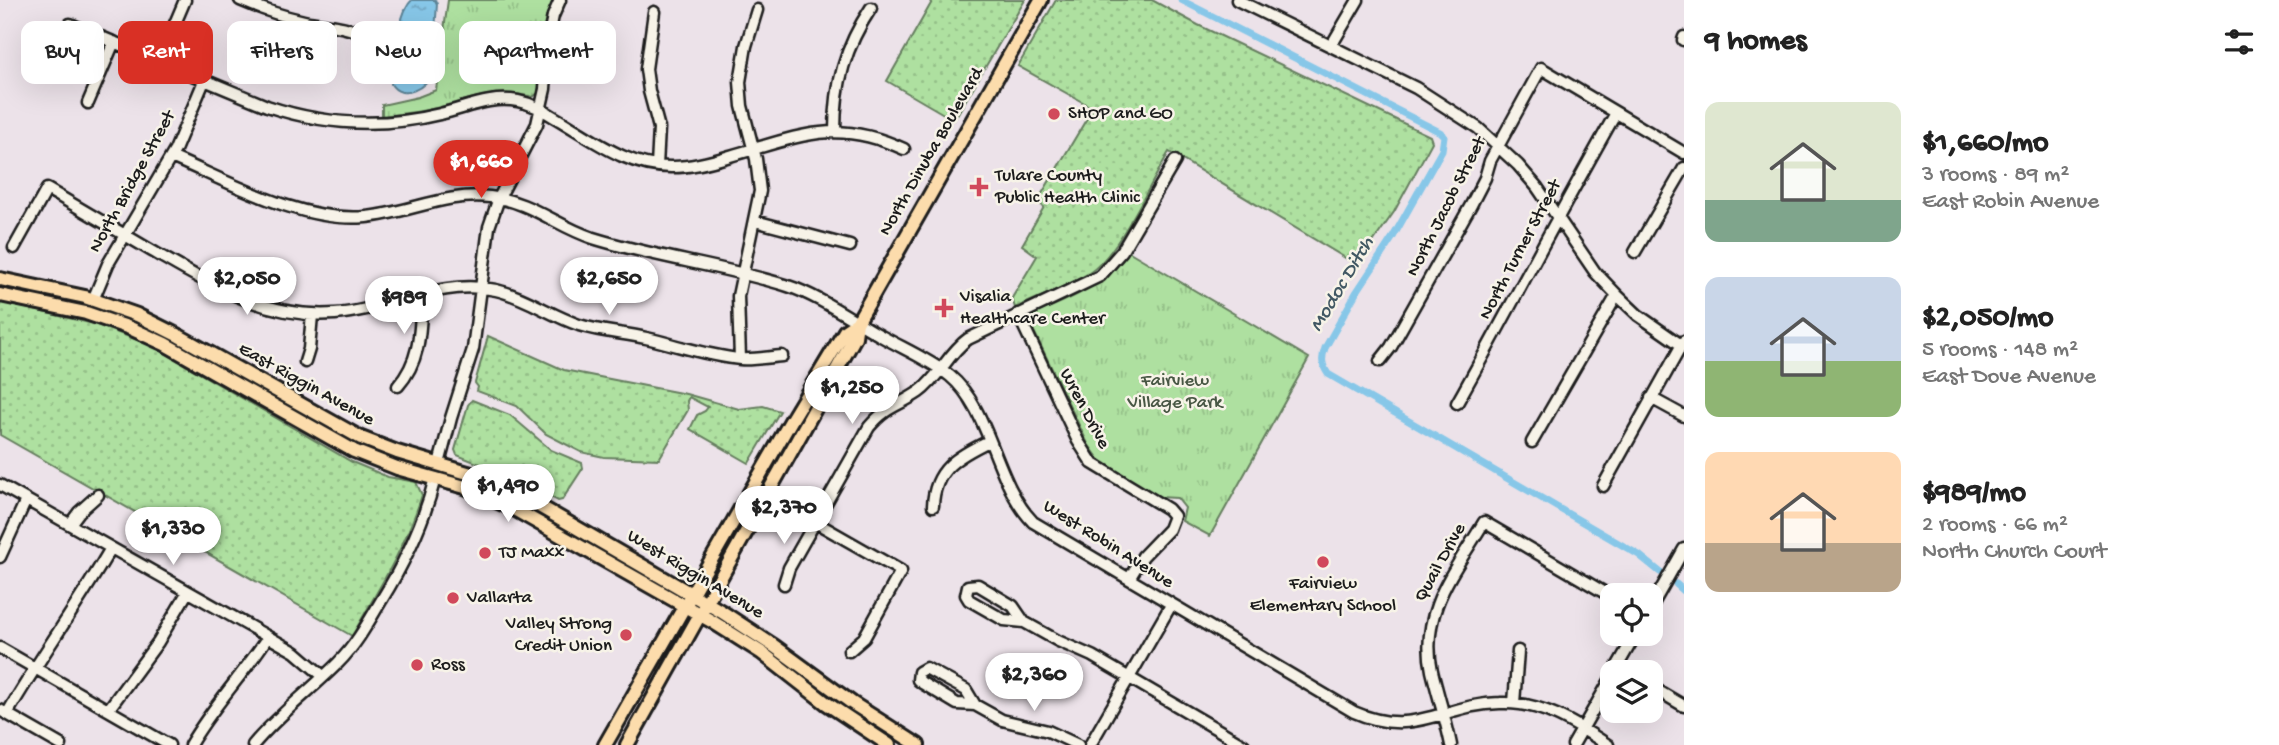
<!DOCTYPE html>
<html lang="en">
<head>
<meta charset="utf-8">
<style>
  :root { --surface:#fff; --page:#f6f6f6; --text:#222; --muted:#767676; --accent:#d93025 }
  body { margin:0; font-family:"Gochi Hand",sans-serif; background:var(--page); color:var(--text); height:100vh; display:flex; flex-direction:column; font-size:26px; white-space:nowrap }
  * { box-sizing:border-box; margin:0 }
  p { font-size:23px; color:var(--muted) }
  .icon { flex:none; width:38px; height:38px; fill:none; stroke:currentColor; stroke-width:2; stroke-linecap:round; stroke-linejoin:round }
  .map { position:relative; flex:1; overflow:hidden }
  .side { display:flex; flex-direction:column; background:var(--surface); width:595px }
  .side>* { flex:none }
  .hud { position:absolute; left:21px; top:21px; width:665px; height:63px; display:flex; gap:14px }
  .tools { position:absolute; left:1600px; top:583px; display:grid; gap:14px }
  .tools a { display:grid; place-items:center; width:63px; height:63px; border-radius:14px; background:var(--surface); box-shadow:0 7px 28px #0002; font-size:35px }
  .price { position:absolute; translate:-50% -60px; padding:0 16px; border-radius:24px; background:#fff; color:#222; font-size:23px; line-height:46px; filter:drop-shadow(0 2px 4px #0008) }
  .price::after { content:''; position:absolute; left:50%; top:42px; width:21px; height:16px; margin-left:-10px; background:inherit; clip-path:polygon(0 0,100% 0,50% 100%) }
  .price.on { background:var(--accent); color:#fff }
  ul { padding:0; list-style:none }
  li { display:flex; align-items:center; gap:21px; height:175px; padding:0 21px }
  li span { display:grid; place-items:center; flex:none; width:196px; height:140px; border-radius:14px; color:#555 }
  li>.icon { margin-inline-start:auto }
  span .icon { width:84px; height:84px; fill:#fffc; stroke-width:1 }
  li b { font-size:30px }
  h2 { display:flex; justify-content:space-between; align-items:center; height:84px; padding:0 21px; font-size:30px }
  .chip { padding:0 24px; border-radius:14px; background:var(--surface); box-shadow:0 7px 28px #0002; font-size:24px; line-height:63px }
  .chip.on { background:var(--accent); color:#fff }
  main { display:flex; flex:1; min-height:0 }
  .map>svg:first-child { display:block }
</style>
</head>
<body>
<main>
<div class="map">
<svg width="1684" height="745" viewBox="0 0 1684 745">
  <defs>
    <pattern id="grass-dots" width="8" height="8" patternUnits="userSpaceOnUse" patternTransform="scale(1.75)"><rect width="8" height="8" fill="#aee0a0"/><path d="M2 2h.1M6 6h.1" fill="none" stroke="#95c089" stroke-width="1.8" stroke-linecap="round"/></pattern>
    <pattern id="park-tufts" width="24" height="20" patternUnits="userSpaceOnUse" patternTransform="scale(1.75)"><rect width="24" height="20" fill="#aee0a0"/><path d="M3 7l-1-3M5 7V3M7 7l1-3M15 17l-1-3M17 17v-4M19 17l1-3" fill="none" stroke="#95c089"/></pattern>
    <pattern id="water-ripples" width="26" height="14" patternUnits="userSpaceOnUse" patternTransform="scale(1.75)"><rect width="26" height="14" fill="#87c7e8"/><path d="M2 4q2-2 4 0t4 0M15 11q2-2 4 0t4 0" fill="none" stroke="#74aac6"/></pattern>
  </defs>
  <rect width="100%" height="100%" fill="#ece2e9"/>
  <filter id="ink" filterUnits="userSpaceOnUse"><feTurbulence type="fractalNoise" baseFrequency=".0143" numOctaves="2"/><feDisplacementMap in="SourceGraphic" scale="14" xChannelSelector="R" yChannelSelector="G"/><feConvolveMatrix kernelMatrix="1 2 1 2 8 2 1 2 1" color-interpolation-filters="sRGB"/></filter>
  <g filter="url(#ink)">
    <path fill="url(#grass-dots)" stroke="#657e5e" stroke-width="2" d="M933 0H1025L954 120 887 81Z
      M1056 0H1152L1198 25 1430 136 1432 142 1394 212 1357 265 1169 152C1150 184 1118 255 1089 273 1066 287 1039 297 1015 308L1012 298 1037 256 1022 245 1044 207 1037 202 1093 108 1018 66Z
      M0 302 94 324 151 345 352 462 388 477 416 482 422 495C406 546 378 590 352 636L0 435Z
      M488 336 564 370 686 394 739 409 763 406 780 411 749 463 690 429 697 415 705 411 708 407 689 397 687 401 688 410 659 459 604 457 581 452 546 434 517 406 477 391 478 387 475 383Z
      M472 400 510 415 551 450 582 463 583 468 562 500 558 501 520 480 457 455 455 450 468 405Z"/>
    <path fill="url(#park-tufts)" stroke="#657e5e" stroke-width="2" d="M448 0H553L545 27 538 93 533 97C491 88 471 100 431 109 415 113 399 114 382 116V105L418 97 436 90Z
      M1128 251 1309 358 1210 536 1182 521 1185 508 1177 498 1159 497 1114 471 1099 459 1088 444 1029 321 1032 315C1070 298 1103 288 1128 251Z"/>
    <path fill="url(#water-ripples)" stroke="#5c8396" stroke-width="2" d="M412 0H435L437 4 432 71C428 89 401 101 391 84 395 63 397 13 412 0Z"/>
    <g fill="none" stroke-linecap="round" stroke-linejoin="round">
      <path stroke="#5c8396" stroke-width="2" d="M1444 136 1446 135"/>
      <path stroke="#87c7e8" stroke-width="7" d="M1181 0 1440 132 1444 136 1442 150 1393 237 1356 293 1325 348C1321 359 1322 365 1328 374L1639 555 1660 572
        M1676 584 1684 591"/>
      <defs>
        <path id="minor" d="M240 0C261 9 282 16 304 21 323 25 340 24 358 32
          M1237 0 1416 88 1478 128 1518 165 1537 187 1595 272 1617 295 1638 315 1684 347
          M654 12 646 69 649 91 659 128 657 166
          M70 24 267 106C324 125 383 128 440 114 467 108 489 96 518 101 534 104 547 113 561 121 596 142 630 168 673 167 693 167 711 162 730 156 798 137 835 117 904 149
          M1683 40 1684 37
          M1331 46 1358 0
          M159 61 185 0
          M88 103 114 42
          M835 131C835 84 845 47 871 8
          M171 157C230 182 301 223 366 217 409 213 446 192 490 197 531 201 556 226 593 238 657 258 724 266 788 286 819 296 852 320 881 336 904 349 930 360 950 376 991 410 995 483 1033 522L1354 712C1415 739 1443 704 1500 703 1541 701 1576 724 1608 745
          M755 221 850 246
          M14 248 47 189C82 210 117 230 152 251 210 284 265 319 335 314 390 310 439 278 496 290 526 297 550 315 579 325 601 332 624 333 646 338 677 345 708 356 740 359 754 360 768 357 782 356
          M1635 252 1684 168
          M93 300 108 264 175 150 204 81
          M1018 314 1078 441 1092 463 1168 509 1174 516 1169 529 1143 556 1129 579
          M740 359 738 296 760 191 756 159 742 106 740 82 746 46 757 10
          M1380 361 1391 347 1471 205 1485 178 1490 161 1541 68 1684 153
          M305 362 309 349 312 315
          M398 386C422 359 420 327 422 293
          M1651 398 1684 416
          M1457 403C1511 307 1561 209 1616 113
          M1532 442 1617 295
          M439 464 451 418 473 349 489 227 499 198 537 124 545 89 548 40 553 16 560 0
          M0 485 295 652 323 676
          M1603 486 1684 341
          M933 506C934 469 958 456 989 441
          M815 522 901 571 864 638 849 651
          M70 524 79 512 98 495
          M0 557 26 500
          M784 584 789 568 869 427C888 405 897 407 919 392 939 378 948 353 968 339L1100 276 1122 251 1175 161
          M1650 609 1684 549
          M1024 622 1004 620 969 600 966 595 968 586 978 585 1013 606 1024 622 1058 641 1092 656 1244 745
          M0 648 169 745
          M1614 672 1636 634
          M1650 686 1684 706
          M1514 703 1518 651
          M975 705 966 690 926 668 919 672 918 680 922 683 957 704 975 705 1002 720 1048 731 1078 745
          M0 710 61 745
          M108 710 158 642 187 593
          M7 714C40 657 78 605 111 548
          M190 745C212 707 243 675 267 638
          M253 745C279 714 310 691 338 663 356 645 368 623 381 601 405 562 424 523 435 478
          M1090 745 1171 605
          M1451 745C1446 720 1438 696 1432 671 1419 611 1455 571 1484 522L1612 597
          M1573 745 1612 677"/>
        <path id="major" d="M0 279 85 297 137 315 179 336 361 438 397 452 471 474 522 496 722 612 774 646 852 703 918 745
          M0 295 86 313 130 328 165 344 354 451 397 468 465 487 514 509 713 622 762 653 826 703 889 745
          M605 745 792 419 845 331 857 323
          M627 745 855 337 857 323 1041 0"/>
      </defs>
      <use href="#minor" stroke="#1c1c1c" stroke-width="15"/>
      <use href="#major" stroke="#1c1c1c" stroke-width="18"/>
      <use href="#minor" stroke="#f7f3e8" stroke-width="10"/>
      <use href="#major" stroke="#fcdcac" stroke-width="12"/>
    </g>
  </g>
  <g fill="#d1495b" stroke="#f7f3e8" stroke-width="2.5">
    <circle cx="1054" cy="114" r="7"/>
    <path d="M975.5 176.5h7v7h7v7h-7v7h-7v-7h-7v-7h7z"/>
    <path d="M940.5 297.5h7v7h7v7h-7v7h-7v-7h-7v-7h7z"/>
    <circle cx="485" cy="553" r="7"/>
    <circle cx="1323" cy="562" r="7"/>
    <circle cx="453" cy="598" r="7"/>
    <circle cx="626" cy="635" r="7"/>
    <circle cx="417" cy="665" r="7"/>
  </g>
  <g text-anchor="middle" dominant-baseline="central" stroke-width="5" stroke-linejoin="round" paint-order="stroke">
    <g font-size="19" fill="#1c1c1c" stroke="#f7f3e8" text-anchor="start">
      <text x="1068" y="114">SHOP and GO</text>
      <text x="995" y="176">Tulare County<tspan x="995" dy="22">Public Health Clinic</tspan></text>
      <text x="960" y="297">Visalia<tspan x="960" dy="22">Healthcare Center</tspan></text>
      <text x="499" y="553">TJ Maxx</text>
      <text x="1323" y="584" text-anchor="middle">Fairview<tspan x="1323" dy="22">Elementary School</tspan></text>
      <text x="467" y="598">Vallarta</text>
      <text x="612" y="624" text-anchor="end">Valley Strong<tspan x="612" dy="22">Credit Union</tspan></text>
      <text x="431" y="665">Ross</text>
    </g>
    <g font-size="19" fill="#1c1c1c" stroke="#f7f3e8">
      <text transform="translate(932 152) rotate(-60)">North Dinuba Boulevard</text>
      <text transform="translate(133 182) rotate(-61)">North Bridge Street</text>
      <text transform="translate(1447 207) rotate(-63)">North Jacob Street</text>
      <text transform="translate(1521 250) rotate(-62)">North Turner Street</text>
      <text transform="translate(306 385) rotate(29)">East Riggin Avenue</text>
      <text transform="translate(1084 409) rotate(62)">Wren Drive</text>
      <text transform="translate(1108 545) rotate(32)">West Robin Avenue</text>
      <text transform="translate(1441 563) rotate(-61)">Quail Drive</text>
      <text transform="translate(695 575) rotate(31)">West Riggin Avenue</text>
    </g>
    <g font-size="19" fill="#485744" stroke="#f7f3e8">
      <text x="1175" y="381">Fairview<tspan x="1175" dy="22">Village Park</tspan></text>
    </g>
    <g font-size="21" font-style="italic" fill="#415863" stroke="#f7f3e8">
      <text transform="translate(1343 285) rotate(-59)">Modoc Ditch</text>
    </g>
  </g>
</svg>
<div class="tools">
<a><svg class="icon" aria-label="locate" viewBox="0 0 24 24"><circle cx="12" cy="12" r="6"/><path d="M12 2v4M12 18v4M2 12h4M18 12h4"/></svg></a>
<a><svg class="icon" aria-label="layers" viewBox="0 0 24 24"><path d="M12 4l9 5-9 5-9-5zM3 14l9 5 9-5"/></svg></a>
</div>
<b class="price on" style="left:481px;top:200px">$1,660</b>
<b class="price" style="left:247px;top:317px">$2,050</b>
<b class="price" style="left:609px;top:317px">$2,650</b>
<b class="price" style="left:404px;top:336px">$989</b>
<b class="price" style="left:852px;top:426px">$1,250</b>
<b class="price" style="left:508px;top:524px">$1,490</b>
<b class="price" style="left:784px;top:546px">$2,370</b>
<b class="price" style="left:173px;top:567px">$1,330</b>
<b class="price" style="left:1034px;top:713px">$2,360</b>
<div class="hud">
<a class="chip">Buy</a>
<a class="chip on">Rent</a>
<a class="chip">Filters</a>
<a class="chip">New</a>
<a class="chip">Apartment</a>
</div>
</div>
<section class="side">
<h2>9 homes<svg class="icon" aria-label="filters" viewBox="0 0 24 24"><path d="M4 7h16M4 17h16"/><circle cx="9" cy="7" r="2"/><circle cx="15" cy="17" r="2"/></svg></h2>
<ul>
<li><span style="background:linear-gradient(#dfe7d0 70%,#7fa58c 0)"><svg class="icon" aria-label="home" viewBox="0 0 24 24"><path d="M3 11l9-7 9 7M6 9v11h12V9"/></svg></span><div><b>$1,660/mo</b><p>3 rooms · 89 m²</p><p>East Robin Avenue</p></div></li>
<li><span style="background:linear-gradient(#c9d6e8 60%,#8fb573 0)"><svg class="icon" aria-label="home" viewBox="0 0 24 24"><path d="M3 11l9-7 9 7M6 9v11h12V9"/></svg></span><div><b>$2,050/mo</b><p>5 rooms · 148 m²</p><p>East Dove Avenue</p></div></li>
<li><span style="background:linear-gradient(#ffd9b3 65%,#b9a48a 0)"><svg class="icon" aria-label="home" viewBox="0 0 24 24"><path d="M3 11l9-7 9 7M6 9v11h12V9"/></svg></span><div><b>$989/mo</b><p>2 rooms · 66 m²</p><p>North Church Court</p></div></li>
</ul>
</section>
</main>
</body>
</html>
